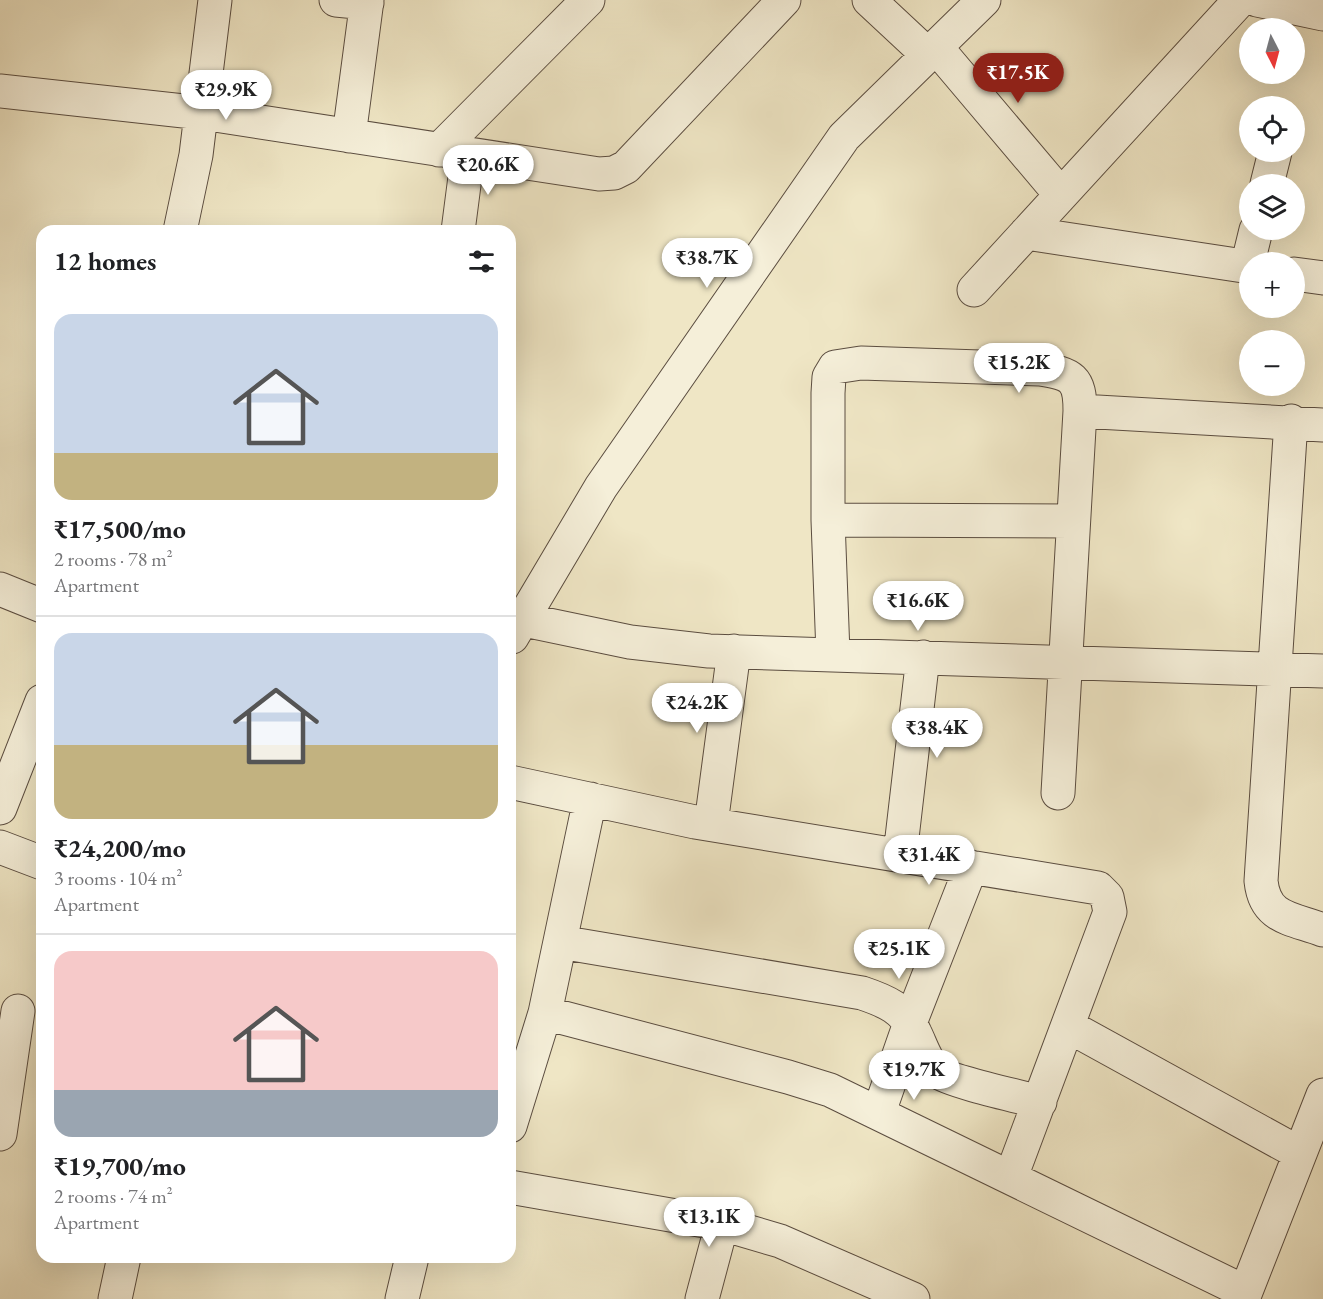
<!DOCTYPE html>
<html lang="en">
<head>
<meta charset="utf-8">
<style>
  :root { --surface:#fff; --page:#f2f2f2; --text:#202124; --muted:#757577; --line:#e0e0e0; --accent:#8f2418 }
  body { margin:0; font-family:"EB Garamond",serif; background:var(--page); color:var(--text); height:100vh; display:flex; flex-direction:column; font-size:22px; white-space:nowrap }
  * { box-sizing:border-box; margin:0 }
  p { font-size:20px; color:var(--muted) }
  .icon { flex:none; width:33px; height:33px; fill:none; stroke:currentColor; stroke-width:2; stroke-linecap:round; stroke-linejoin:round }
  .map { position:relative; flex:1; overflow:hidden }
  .panel { position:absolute; left:36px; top:225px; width:480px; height:1038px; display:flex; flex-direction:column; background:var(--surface); border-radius:18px; box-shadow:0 6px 24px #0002 }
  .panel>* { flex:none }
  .needle { width:39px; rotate:174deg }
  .buttons { position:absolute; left:1239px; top:18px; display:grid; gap:12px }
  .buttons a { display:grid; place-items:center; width:66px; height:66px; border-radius:50%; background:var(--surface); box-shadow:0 6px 24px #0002; font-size:30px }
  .price { position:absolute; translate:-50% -51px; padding:0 14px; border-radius:21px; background:#fff; color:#222; font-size:20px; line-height:39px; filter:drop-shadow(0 2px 3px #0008) }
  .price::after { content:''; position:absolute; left:50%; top:36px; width:18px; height:14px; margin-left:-9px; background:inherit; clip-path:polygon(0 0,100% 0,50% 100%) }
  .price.active { background:var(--accent); color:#fff }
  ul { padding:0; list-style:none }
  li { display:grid; align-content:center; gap:12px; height:318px; padding:0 18px }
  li+li { border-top:2px solid var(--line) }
  li span { display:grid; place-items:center; height:186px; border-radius:18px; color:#555 }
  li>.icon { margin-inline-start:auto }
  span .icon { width:108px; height:108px; fill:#fffc; stroke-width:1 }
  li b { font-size:26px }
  h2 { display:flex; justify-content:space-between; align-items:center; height:72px; padding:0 18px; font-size:26px }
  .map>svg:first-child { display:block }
</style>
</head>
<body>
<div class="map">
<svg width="1323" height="1299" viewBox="0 0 1323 1299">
  <rect width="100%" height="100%" fill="#efe6c5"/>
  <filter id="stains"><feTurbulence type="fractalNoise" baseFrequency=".00333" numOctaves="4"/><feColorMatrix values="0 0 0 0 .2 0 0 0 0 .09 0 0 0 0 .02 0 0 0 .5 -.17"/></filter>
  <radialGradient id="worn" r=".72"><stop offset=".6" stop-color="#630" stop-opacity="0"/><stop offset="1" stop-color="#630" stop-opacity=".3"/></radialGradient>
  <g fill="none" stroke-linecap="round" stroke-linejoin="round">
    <defs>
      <path id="minor" d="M336 0 367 3
        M869 0 928 55
        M1257 0 1323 14
        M936 47 1061 195
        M0 91 202 113 599 174 614 173 626 167 784 0
        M349 136 367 0
        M439 150 588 0
        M1267 184 1275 152
        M180 231 196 155 215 0
        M458 231 468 154
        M1026 233 1250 267
        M1247 267 1256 230
        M1294 274 1323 278
        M974 290 1240 0
        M1080 411 1323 425
        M1291 421 1261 881C1265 919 1291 918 1323 930
        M828 520 1072 521
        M0 589 42 606
        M510 617 630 642 709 651 1323 671
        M512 637 601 487 844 137 984 0
        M833 654 828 520V393L829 377 835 367 861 363 1040 369C1072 374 1080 378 1080 411L1058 793
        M510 782 695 822 1098 888 1107 897 1110 912 1011 1177
        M0 808 42 701
        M711 824 734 651
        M0 847 42 863
        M900 855 923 657
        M560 942 862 993C886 1001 905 1009 915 1033 922 1047 925 1061 938 1072 949 1081 1021 1097 1040 1102
        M545 1013 788 1077 830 1090 1245 1292
        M1068 1026 1299 1153
        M879 1112 910 1023 971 867
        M510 1126 545 1013 590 799
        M0 1134 18 1011
        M510 1187 722 1224 780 1241 913 1299
        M115 1299 124 1257
        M402 1299 412 1257
        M702 1299 722 1224
        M1243 1299 1323 1095"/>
    </defs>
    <use href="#minor" stroke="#5b4d40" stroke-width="35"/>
    <use href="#minor" stroke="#f5efd9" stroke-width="33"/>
  </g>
  <rect width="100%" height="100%" filter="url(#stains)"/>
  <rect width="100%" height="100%" fill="url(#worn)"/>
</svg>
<div class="buttons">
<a><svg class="needle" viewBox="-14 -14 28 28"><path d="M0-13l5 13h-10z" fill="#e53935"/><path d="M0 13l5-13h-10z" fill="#757577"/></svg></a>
<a><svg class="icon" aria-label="locate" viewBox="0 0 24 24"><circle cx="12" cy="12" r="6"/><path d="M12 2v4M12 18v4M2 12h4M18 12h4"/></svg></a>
<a><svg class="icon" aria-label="layers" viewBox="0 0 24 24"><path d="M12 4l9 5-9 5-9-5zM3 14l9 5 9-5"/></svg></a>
<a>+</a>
<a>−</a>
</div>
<b class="price active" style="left:1018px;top:104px">₹17.5K</b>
<b class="price" style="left:226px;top:121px">₹29.9K</b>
<b class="price" style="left:488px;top:196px">₹20.6K</b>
<b class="price" style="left:707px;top:289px">₹38.7K</b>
<b class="price" style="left:1019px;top:394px">₹15.2K</b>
<b class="price" style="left:918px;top:632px">₹16.6K</b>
<b class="price" style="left:697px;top:734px">₹24.2K</b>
<b class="price" style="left:937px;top:759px">₹38.4K</b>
<b class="price" style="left:929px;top:886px">₹31.4K</b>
<b class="price" style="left:899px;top:980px">₹25.1K</b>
<b class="price" style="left:914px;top:1101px">₹19.7K</b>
<b class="price" style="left:709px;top:1248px">₹13.1K</b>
<section class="panel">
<h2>12 homes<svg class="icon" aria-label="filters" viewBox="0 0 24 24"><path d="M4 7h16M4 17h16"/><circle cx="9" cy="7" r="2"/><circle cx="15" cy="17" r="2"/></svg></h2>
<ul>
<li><span style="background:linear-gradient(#c9d6e8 75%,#c2b280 0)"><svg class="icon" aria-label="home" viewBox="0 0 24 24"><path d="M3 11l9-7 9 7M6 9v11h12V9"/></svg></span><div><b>₹17,500/mo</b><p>2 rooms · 78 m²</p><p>Apartment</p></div></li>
<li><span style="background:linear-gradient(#c9d6e8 60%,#c2b280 0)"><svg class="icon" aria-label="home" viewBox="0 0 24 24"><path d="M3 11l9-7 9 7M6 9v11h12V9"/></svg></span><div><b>₹24,200/mo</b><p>3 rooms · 104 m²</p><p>Apartment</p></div></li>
<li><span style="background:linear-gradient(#f6c9c9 75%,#9aa5b1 0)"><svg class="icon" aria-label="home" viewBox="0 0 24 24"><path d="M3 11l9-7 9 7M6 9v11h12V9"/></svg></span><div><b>₹19,700/mo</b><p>2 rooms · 74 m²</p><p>Apartment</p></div></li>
</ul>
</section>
</div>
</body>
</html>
